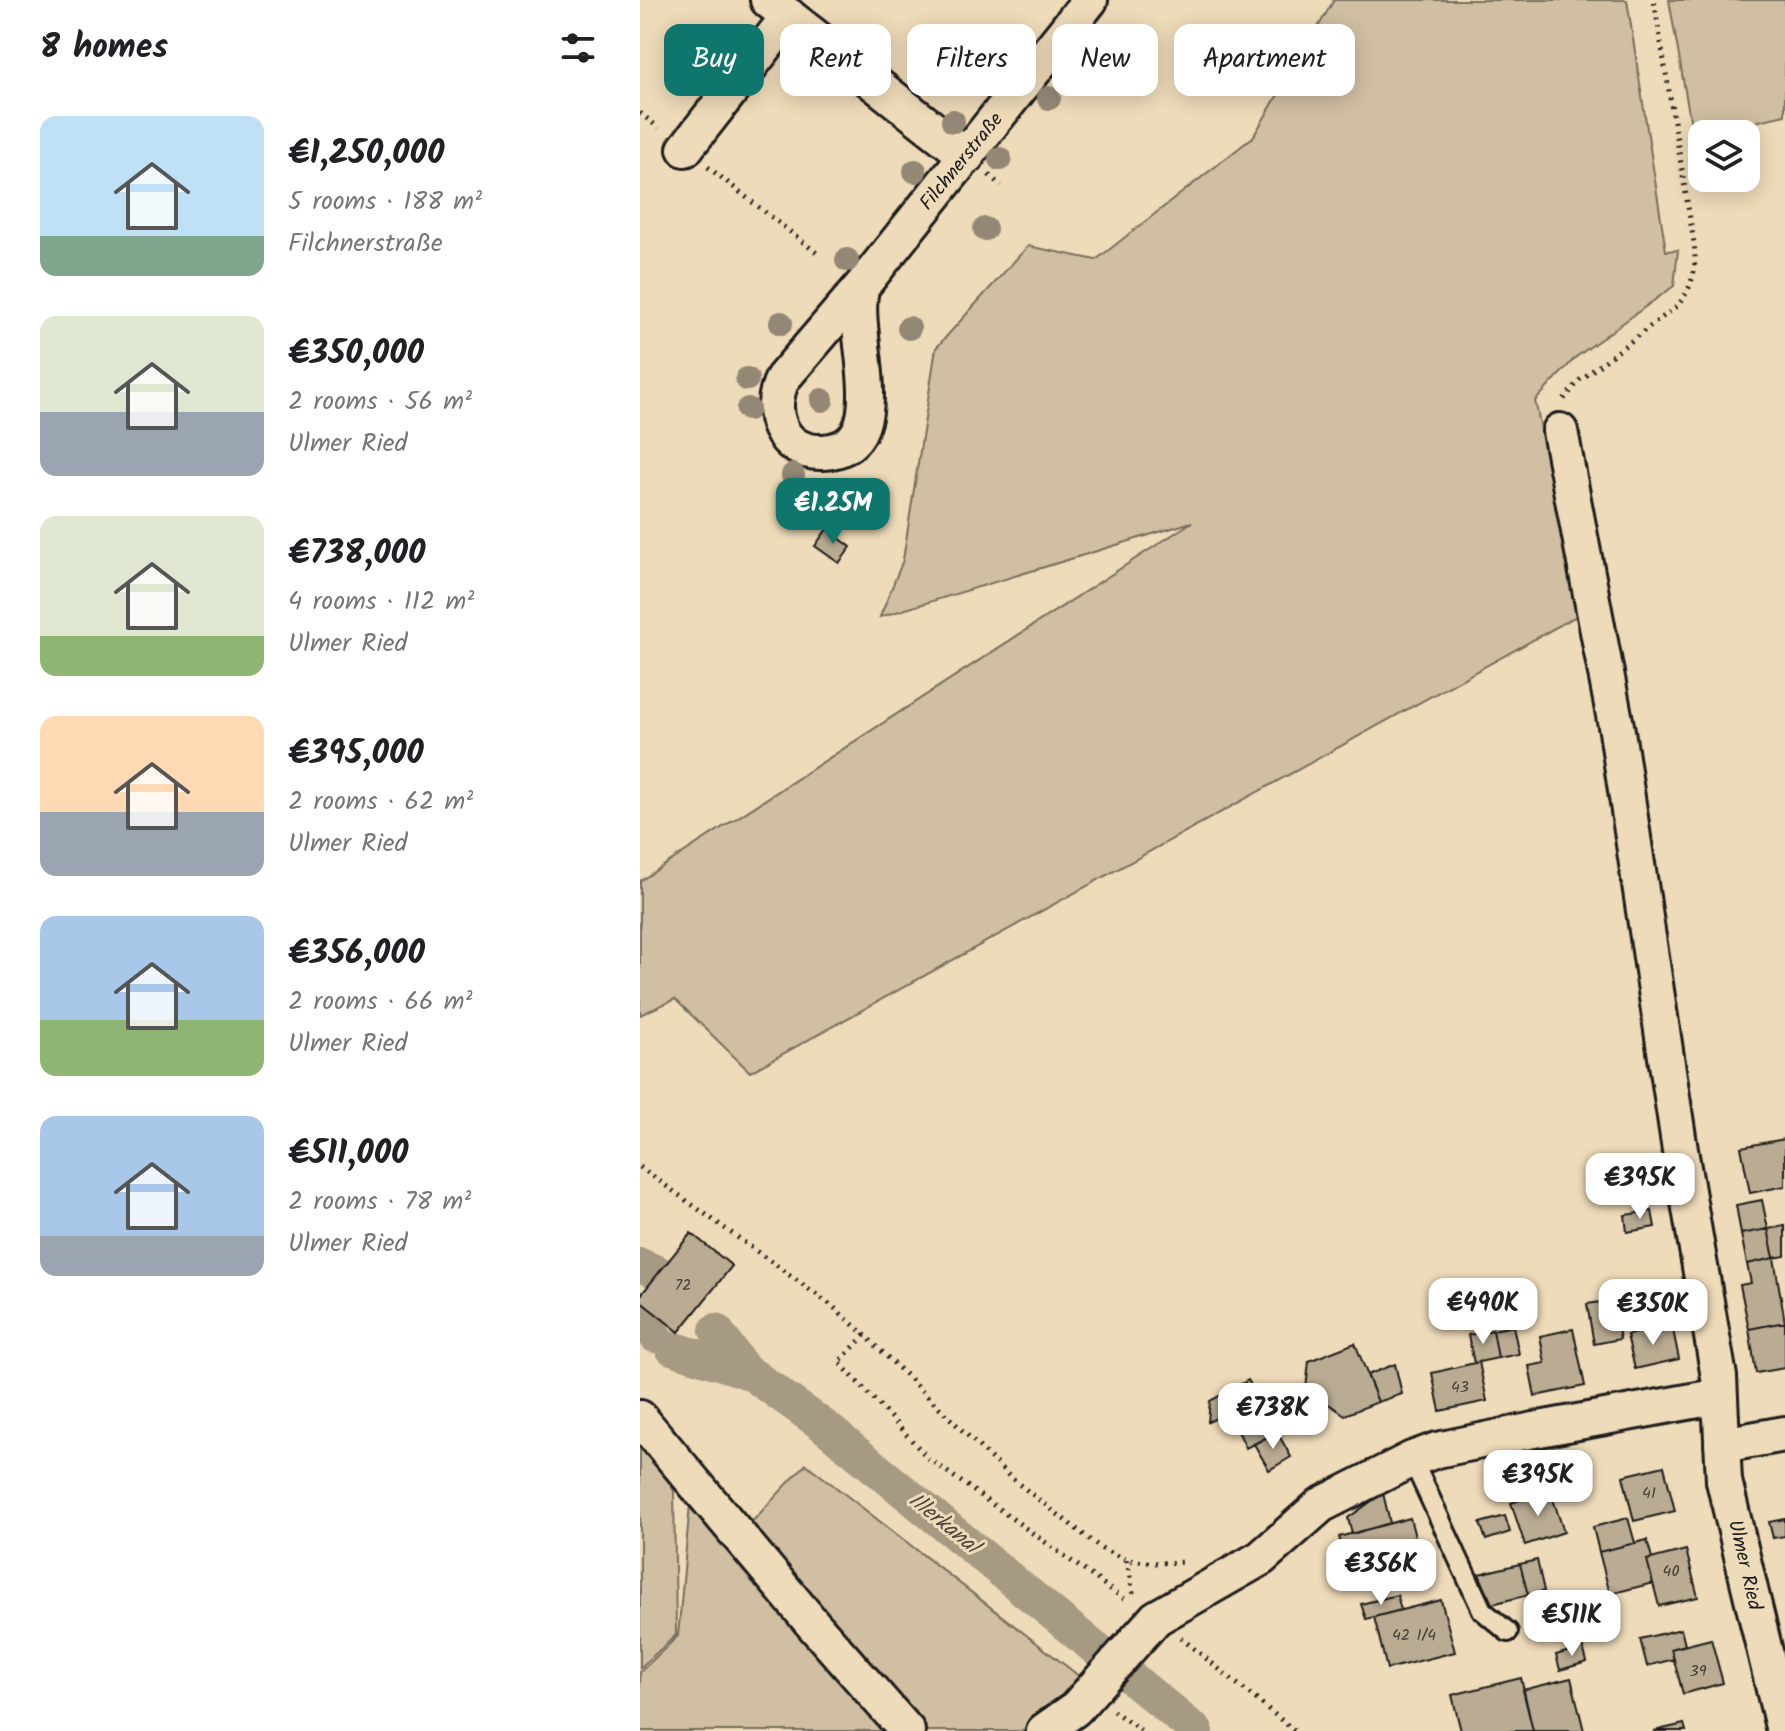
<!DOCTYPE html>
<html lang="en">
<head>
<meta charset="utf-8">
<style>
  :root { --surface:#fff; --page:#f2f2f2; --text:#202124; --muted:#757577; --accent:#0f766e }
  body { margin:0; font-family:Kalam,sans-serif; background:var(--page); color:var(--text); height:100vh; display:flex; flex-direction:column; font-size:30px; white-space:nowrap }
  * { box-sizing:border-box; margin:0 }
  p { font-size:26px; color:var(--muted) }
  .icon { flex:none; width:44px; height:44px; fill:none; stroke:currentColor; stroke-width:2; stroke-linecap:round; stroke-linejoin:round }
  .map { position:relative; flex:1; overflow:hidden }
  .panel { display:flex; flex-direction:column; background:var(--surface); width:640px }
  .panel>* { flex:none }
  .guide { position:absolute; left:24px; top:24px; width:760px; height:72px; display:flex; gap:16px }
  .tools { position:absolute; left:1048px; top:120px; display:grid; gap:16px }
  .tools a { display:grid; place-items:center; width:72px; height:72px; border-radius:16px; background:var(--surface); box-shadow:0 4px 20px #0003; font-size:40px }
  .price { position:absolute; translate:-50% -68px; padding:0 18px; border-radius:16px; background:#fff; color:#222; font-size:26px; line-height:52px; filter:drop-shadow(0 2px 4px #0008) }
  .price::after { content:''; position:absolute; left:50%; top:48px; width:24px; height:18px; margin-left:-12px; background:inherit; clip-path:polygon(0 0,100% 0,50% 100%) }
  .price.on { background:var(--accent); color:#fff }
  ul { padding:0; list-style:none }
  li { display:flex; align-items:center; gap:24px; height:200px; padding:0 40px }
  li span { display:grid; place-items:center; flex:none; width:224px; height:160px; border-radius:16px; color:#555 }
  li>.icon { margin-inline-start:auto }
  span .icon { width:96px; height:96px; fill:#fffc; stroke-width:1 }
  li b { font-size:34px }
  h2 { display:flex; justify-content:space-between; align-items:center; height:96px; padding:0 40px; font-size:34px }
  .tag { padding:0 28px; border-radius:16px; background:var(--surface); box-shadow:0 4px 20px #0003; font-size:28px; line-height:72px }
  .tag.on { background:var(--accent); color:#fff }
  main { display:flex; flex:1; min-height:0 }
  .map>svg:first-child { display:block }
</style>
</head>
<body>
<main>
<section class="panel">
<h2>8 homes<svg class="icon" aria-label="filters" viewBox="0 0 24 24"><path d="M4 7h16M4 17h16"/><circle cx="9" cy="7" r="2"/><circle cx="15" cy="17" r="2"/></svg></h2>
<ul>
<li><span style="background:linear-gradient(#bfe0f5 75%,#7fa58c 0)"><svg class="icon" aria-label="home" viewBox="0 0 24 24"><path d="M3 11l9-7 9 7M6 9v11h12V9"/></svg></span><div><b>€1,250,000</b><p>5 rooms · 188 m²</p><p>Filchnerstraße</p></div></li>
<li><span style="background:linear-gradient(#dfe7d0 60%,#9aa5b1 0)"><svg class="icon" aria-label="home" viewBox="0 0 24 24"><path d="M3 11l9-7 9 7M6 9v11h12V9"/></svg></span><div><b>€350,000</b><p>2 rooms · 56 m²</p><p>Ulmer Ried</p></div></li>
<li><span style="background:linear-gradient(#dfe7d0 75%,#8fb573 0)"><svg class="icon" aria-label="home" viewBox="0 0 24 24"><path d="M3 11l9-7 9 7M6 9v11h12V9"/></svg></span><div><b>€738,000</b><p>4 rooms · 112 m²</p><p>Ulmer Ried</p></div></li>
<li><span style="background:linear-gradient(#ffd9b3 60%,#9aa5b1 0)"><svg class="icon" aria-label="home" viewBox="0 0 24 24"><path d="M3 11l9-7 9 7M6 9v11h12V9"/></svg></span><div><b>€395,000</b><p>2 rooms · 62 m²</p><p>Ulmer Ried</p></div></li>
<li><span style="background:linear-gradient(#a9c7e8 65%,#8fb573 0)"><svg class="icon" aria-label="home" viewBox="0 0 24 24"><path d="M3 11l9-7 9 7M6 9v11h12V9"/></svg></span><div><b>€356,000</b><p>2 rooms · 66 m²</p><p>Ulmer Ried</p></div></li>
<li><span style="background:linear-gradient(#a9c7e8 75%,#9aa5b1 0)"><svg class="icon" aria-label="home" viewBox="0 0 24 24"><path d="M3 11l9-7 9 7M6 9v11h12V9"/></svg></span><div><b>€511,000</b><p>2 rooms · 78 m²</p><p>Ulmer Ried</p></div></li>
</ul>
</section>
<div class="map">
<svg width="1145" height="1731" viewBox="0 0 1145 1731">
  <rect width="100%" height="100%" fill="#eedbb9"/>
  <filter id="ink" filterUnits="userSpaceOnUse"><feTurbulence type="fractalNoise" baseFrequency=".0125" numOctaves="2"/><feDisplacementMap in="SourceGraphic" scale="16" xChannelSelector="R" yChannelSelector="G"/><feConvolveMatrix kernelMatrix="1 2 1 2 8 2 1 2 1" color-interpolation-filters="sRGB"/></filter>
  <g filter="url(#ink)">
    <path fill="#d0bfa2" stroke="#766e5f" stroke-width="2" d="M694 0H987L1026 251 1038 250 1034 286 936 357 895 401 942 613 110 1072 35 999 0 1015V881L552 522 240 617 263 560 296 348 388 246 456 260 613 137Z
      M1029 0H1145V115L1053 136Z
      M0 1433 34 1491 36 1635 0 1668Z
      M166 1464 448 1683 389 1731H284L107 1527Z
      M50 1504 263 1731H0V1672L38 1636Z"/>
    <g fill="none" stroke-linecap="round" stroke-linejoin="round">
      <path stroke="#a69a83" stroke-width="34" d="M0 1265 19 1273
        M0 1319 15 1336
        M76 1330 106 1372
        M32 1348 110 1373 184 1426 556 1731"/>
    </g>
    <path fill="#baac92" stroke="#1c1c1c" stroke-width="2" d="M187 529 211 547 199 563 175 546Z
      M1145 1139V1186L1110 1193 1101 1147Z
      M1122 1200 1128 1229 1101 1234 1096 1205Z
      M1012 1211 1015 1227 987 1232 985 1215Z
      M1145 1226V1256L1134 1258 1128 1229Z
      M1128 1229 1134 1258 1107 1264 1101 1234Z
      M51 1233 92 1266 39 1332 0 1301V1296Z
      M1134 1258 1145 1322 1109 1329 1100 1285 1111 1283 1107 1264Z
      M973 1300 980 1339 954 1344 947 1304Z
      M1145 1322V1368L1116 1373 1109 1329Z
      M1032 1325 1039 1359 995 1369 987 1335Z
      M873 1326 879 1354 858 1358 853 1330Z
      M933 1329 945 1386 895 1396 889 1366 905 1363 900 1336Z
      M853 1330 858 1358 834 1363 828 1335Z
      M715 1343 738 1402 705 1415 666 1389 669 1361Z
      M839 1362 847 1401 800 1411 792 1373Z
      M755 1364 762 1394 738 1402 727 1375Z
      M608 1380 637 1432 606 1448 589 1412 568 1422 570 1401Z
      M637 1432 651 1457 629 1470 614 1444Z
      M923 1457 930 1483 916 1486 910 1460Z
      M1024 1466 1035 1511 994 1521 983 1476Z
      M910 1490 924 1532 885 1545 871 1503Z
      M743 1493 750 1523 712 1534 708 1518Z
      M865 1516 870 1532 846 1540 840 1523Z
      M770 1518 784 1571 713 1590 699 1537Z
      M988 1518 995 1543 959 1552 953 1527Z
      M1145 1519V1536L1133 1538 1129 1522Z
      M1007 1540 1012 1558 1007 1560 1013 1583 970 1594 959 1552Z
      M1046 1550 1058 1597 1019 1606 1007 1560Z
      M897 1560 904 1591 888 1595 880 1564Z
      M880 1564 888 1595 852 1604 839 1574Z
      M757 1595 761 1610 726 1619 721 1604Z
      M801 1600 815 1652 747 1669 734 1617Z
      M1041 1629 1045 1645 1031 1649 1034 1659 1007 1666 1000 1639Z
      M1071 1639 1083 1683 1043 1694 1031 1649Z
      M943 1647 947 1662 920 1670 916 1655Z
      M881 1678 893 1731H821L812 1695Z
      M931 1678 944 1731H893L883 1690Z
      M1044 1724 1046 1731H1014Z"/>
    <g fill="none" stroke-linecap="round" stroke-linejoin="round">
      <defs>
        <path id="lane" d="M772 1459 842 1610 868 1632"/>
        <path id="street" d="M128 0 327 156
          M45 149 149 16
          M222 286C207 331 260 448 183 452 140 454 126 411 143 378L222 286 450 0
          M920 431 977 731 1040 1150 1079 1377 1084 1481 1144 1731
          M0 1418 172 1623 267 1731
          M1082 1445 1145 1434
          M404 1731 435 1709 516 1618 621 1558 681 1505 772 1459 797 1450 894 1430 1080 1396"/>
      </defs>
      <use href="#lane" stroke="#1c1c1c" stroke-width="24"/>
      <use href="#street" stroke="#1c1c1c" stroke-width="40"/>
      <path stroke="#1c1c1c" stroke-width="5" stroke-dasharray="2 6" stroke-linecap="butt" d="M0 113 19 128
        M68 167 177 253
        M349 175 361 186
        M924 399 940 380 1037 306C1053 288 1057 267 1054 243L1014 0
        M0 1167 191 1305 225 1335 370 1477 462 1549 487 1560 517 1563 546 1562
        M225 1335 199 1362 288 1458 487 1601
        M487 1560 493 1594
        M541 1638 655 1731
        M473 1711 502 1731"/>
      <use href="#lane" stroke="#eedbb9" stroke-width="18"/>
      <use href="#street" stroke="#eedbb9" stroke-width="34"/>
    </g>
    <g fill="#938875">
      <circle cx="457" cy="37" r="12"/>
      <circle cx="364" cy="64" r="12"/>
      <circle cx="409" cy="98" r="12"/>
      <circle cx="313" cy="121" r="12"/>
      <circle cx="360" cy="159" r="12"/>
      <circle cx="275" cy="171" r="12"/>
      <circle cx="345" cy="229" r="12"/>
      <circle cx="207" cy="260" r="12"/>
      <circle cx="141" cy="323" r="12"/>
      <circle cx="269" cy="328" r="12"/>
      <circle cx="107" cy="379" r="12"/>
      <circle cx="182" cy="400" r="12"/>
      <circle cx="108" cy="409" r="12"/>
      <circle cx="153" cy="475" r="12"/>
    </g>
  </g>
  <g text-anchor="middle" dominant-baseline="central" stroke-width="6" stroke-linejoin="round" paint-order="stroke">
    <g font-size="16" fill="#44403a">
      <text x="43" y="1285">72</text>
      <text x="820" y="1387">43</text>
      <text x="1009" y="1493">41</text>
      <text x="1031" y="1571">40</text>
      <text x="774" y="1635">42 1/4</text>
      <text x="1058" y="1671">39</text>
    </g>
    <g font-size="20" fill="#1c1c1c" stroke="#eedbb9">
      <text transform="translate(322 162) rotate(-51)">Filchnerstraße</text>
      <text transform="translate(1104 1565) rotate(77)">Ulmer Ried</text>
    </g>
    <g font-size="22" font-style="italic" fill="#4c4840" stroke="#eedbb9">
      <text transform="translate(303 1524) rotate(39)">Illerkanal</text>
    </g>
  </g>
</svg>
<div class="tools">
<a><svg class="icon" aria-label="layers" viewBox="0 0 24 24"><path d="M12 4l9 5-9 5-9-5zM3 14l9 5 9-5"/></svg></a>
</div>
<b class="price on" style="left:193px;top:546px">€1.25M</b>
<b class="price" style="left:1000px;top:1221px">€395K</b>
<b class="price" style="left:843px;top:1346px">€490K</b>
<b class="price" style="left:1013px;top:1347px">€350K</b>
<b class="price" style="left:633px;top:1451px">€738K</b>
<b class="price" style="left:898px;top:1518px">€395K</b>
<b class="price" style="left:741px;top:1607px">€356K</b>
<b class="price" style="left:932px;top:1658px">€511K</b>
<div class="guide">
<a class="tag on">Buy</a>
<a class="tag">Rent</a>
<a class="tag">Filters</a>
<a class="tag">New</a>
<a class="tag">Apartment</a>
</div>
</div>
</main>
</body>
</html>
